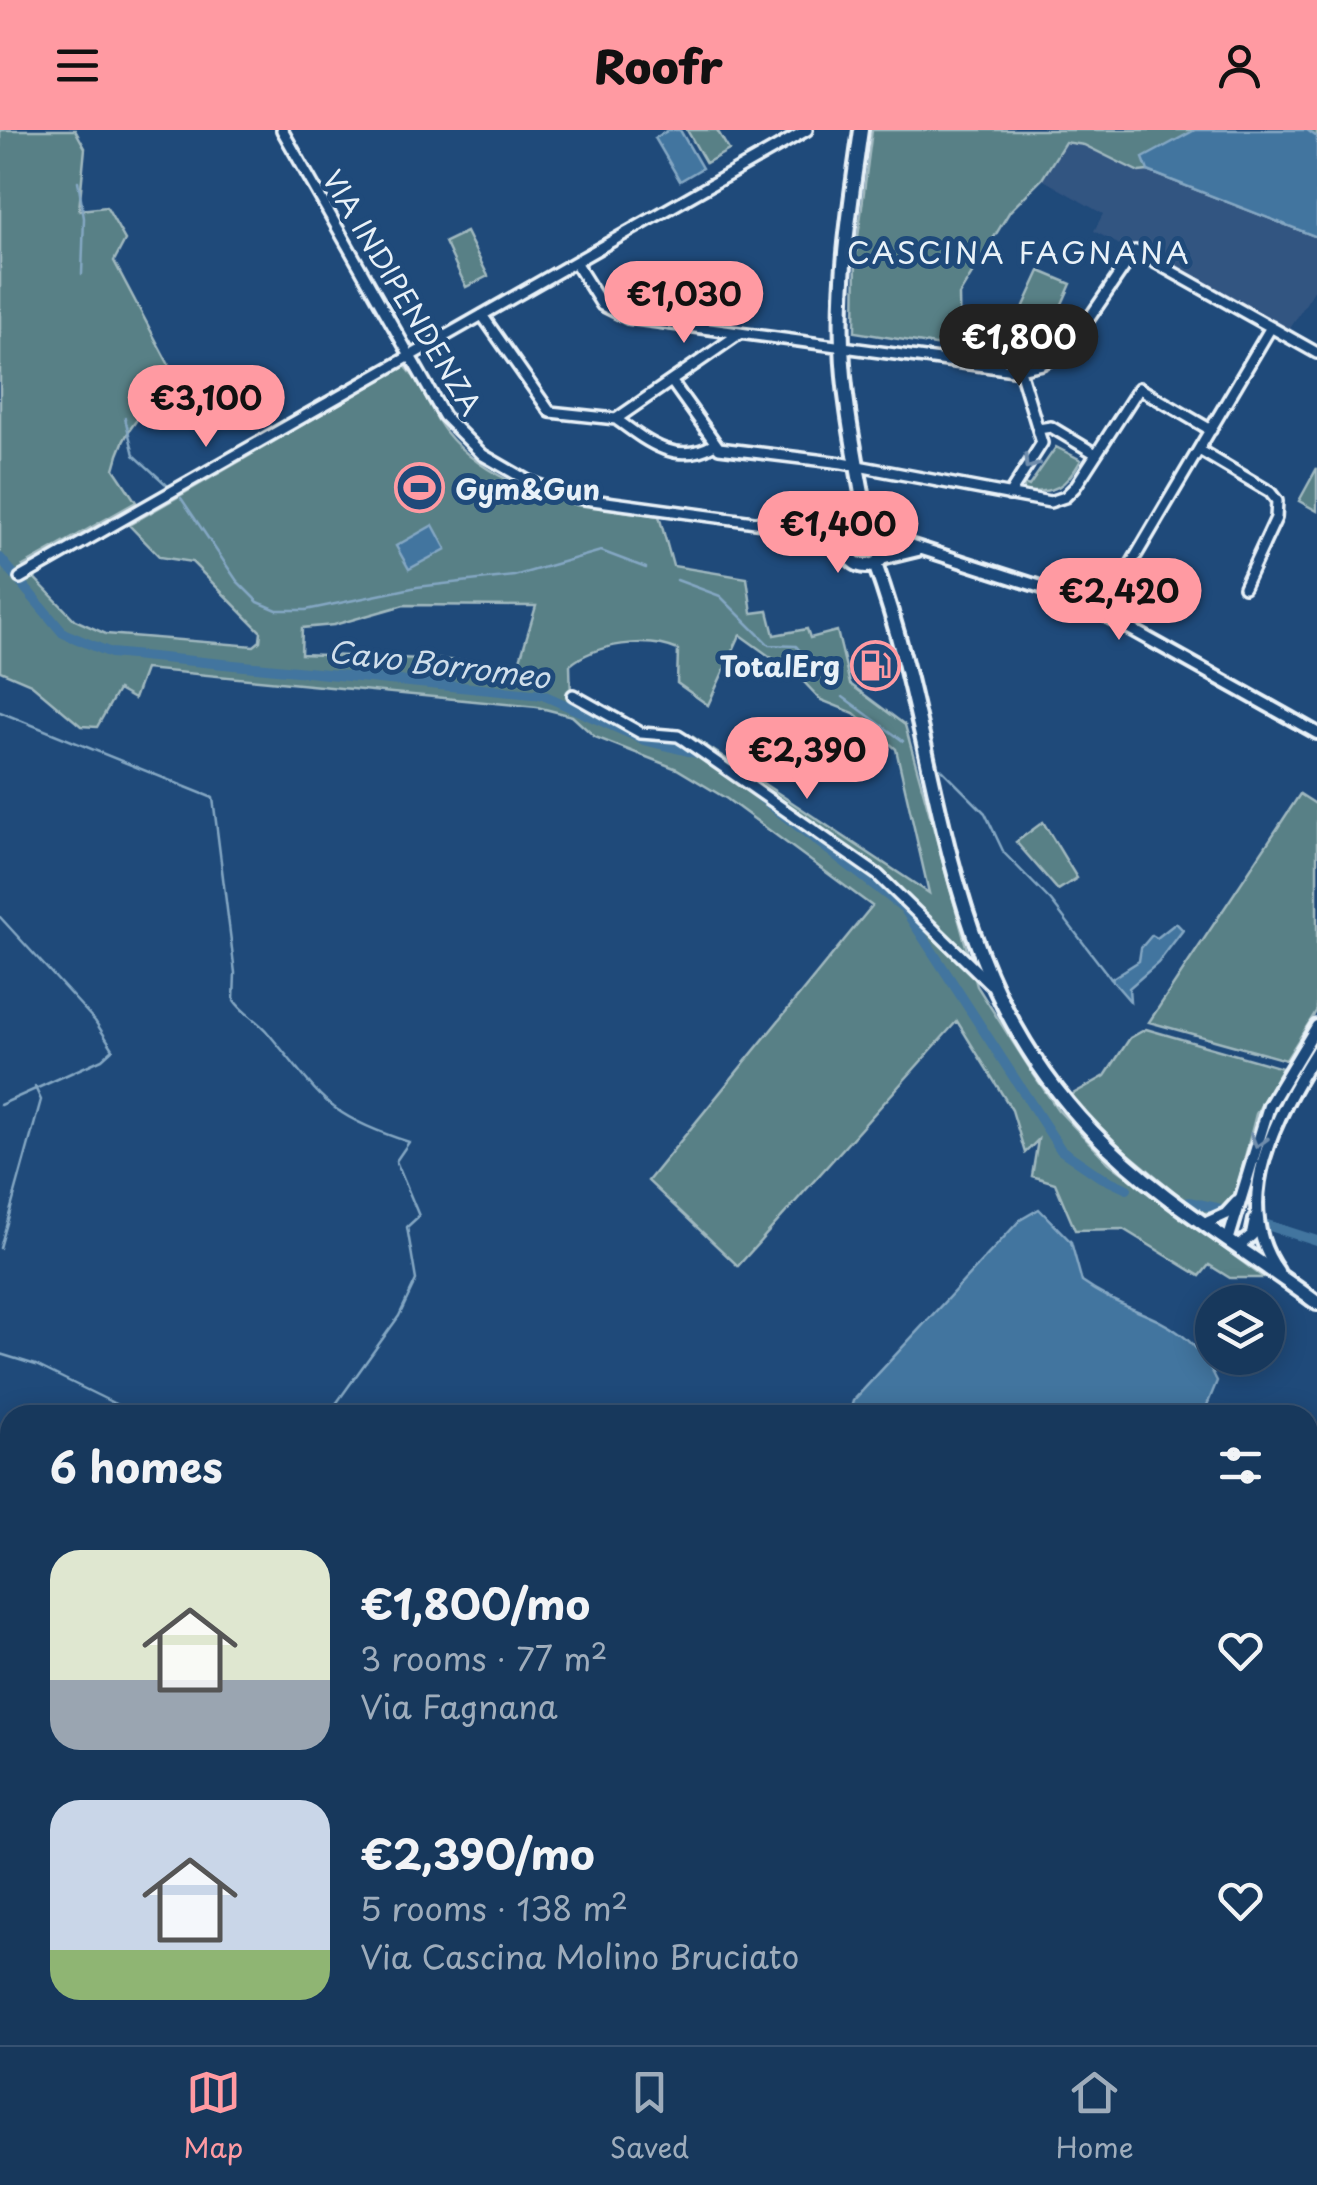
<!DOCTYPE html>
<html lang="en">
<head>
<meta charset="utf-8">
<style>
  :root { --surface:#17385c; --page:#203f62; --text:#f1f3f6; --muted:#9eacbb; --line:#365272; --accent:#ff9aa2 }
  body { margin:0; font-family:"Playpen Sans",sans-serif; background:var(--page); color:var(--text); height:100vh; display:flex; flex-direction:column; font-size:38px; white-space:nowrap }
  * { box-sizing:border-box; margin:0 }
  p { font-size:32px; color:var(--muted) }
  .icon { flex:none; width:55px; height:55px; fill:none; stroke:currentColor; stroke-width:2; stroke-linecap:round; stroke-linejoin:round }
  .map { position:relative; flex:1; overflow:hidden }
  .drawer { position:absolute; left:0px; top:1275px; width:1318px; height:640px; display:flex; flex-direction:column; background:var(--surface); border-radius:30px 30px 0 0; box-shadow:0 5px 25px #0003,0 0 0 2px var(--line) }
  .drawer>* { flex:none }
  .buttons { position:absolute; left:1195px; top:1155px; display:grid; gap:20px }
  .buttons a { display:grid; place-items:center; width:90px; height:90px; border-radius:50%; background:var(--surface); box-shadow:0 5px 25px #0003,0 0 0 2px var(--line); font-size:50px }
  .price { position:absolute; translate:-50% -85px; padding:0 22px; border-radius:35px; background:var(--accent); color:#111; font-size:32px; line-height:65px; filter:drop-shadow(0 2px 5px #0008) }
  .price::after { content:''; position:absolute; left:50%; top:60px; width:30px; height:22px; margin-left:-15px; background:inherit; clip-path:polygon(0 0,100% 0,50% 100%) }
  .price.on { background:#222; color:#fff }
  ul { padding:0; list-style:none }
  li { display:flex; align-items:center; gap:30px; height:250px; padding:0 50px }
  li span { display:grid; place-items:center; flex:none; width:280px; height:200px; border-radius:30px; color:#555 }
  li>.icon { margin-inline-start:auto }
  span .icon { width:120px; height:120px; fill:#fffc; stroke-width:1 }
  li b { font-size:42px }
  h2 { display:flex; justify-content:space-between; align-items:center; height:120px; padding:0 50px; font-size:42px }
  header { display:flex; justify-content:space-between; align-items:center; height:130px; padding:0 50px; background:var(--accent); color:#111; font-size:45px; font-weight:800 }
  .menu { display:flex; justify-content:space-around; align-items:center; height:140px; border-top:2px solid var(--line); background:var(--surface); font-size:28px; color:var(--muted) }
  .menu a { display:grid; justify-items:center; gap:5px }
  .menu .on { color:var(--accent) }
  .map>svg:first-child { display:block }
</style>
</head>
<body>
<header><svg class="icon" aria-label="menu" viewBox="0 0 24 24"><path d="M4 6h16M4 12h16M4 18h16"/></svg>Roofr<svg class="icon" aria-label="person" viewBox="0 0 24 24"><circle cx="12" cy="8" r="4"/><path d="M4 21q1-7 8-7t8 7"/></svg></header>
<div class="map">
<svg width="1317" height="1915" viewBox="0 0 1317 1915">
  <rect width="100%" height="100%" fill="#1f4a7a"/>
  <filter id="ink" filterUnits="userSpaceOnUse"><feTurbulence type="fractalNoise" baseFrequency=".01" numOctaves="2"/><feDisplacementMap in="SourceGraphic" scale="20" xChannelSelector="R" yChannelSelector="G"/><feConvolveMatrix kernelMatrix="1 2 1 2 8 2 1 2 1" color-interpolation-filters="sRGB"/></filter>
  <g filter="url(#ink)">
    <path fill="#335481" d="M1064 12 1084 15 1139 42 1148 41 1317 107V156L1286 205 1094 101 1103 84 1042 49Z
      M1317 1461V1915H1216L1218 1905H1308V1507Z"/>
    <path fill="#588086" stroke="#a0b8bf" stroke-width="2.5" fill-rule="evenodd" d="M0 0H75L85 18 79 80 106 77 108 80 125 110 114 131 179 254C144 278 124 296 114 339L136 372 23 436 75 490 106 504 254 516 260 511 261 502 192 432 160 427 129 395 405 236C423 254 430 282 446 302 496 365 585 376 659 386L673 436 747 448 752 483 768 481 774 505 807 499 810 508 837 501 850 554 905 595 977 856 1032 942 1058 980 1109 1033 1264 1148H1230L1209 1135 1200 1146 1123 1099 1075 1100 1055 1053 1032 1046 1038 1010 1025 1023 1012 980 957 891 738 1136 648 1051 872 776 727 669 677 639 595 607 572 586 537 577 145 539 134 569 118 560 97 597 81 596 31 554 0 541ZM404 475 536 476 519 533 301 524 302 498 334 495ZM740 505 801 549 821 570 854 583 896 619 929 763 693 607 688 613 644 606 571 568 570 535C596 514 647 506 678 520L677 553 708 575Z
      M687 0H717L729 20 706 33Z
      M872 0H1317V107L1148 41 1139 42 1084 15 1065 12 1042 49 1010 81 959 165 960 219 855 202 856 122Z
      M466 102 488 146 466 157 445 112Z
      M1040 141 1071 154 1049 203 1018 189Z
      M1056 317 1081 330C1065 358 1055 363 1024 362V354L1029 356Z
      M1317 338V381L1299 371Z
      M1300 664 1317 675V880L1286 930 1149 892Z
      M1043 692 1077 748 1058 760 1016 712Z
      M1146 899 1282 938 1256 984 1234 1070 1220 1080 1201 1084 1099 999 1071 965 1105 946 1130 908Z
      M0 1463 10 1467V1598L0 1596Z"/>
    <path fill="#42759f" stroke="#84a7c3" stroke-width="2.5" d="M669 0H680L702 38 680 51 655 8Z
      M1195 0H1307L1317 7V107L1148 41 1143 28Z
      M433 395 446 419 409 439 396 416Z
      M1176 793 1183 800 1158 833 1129 858 1130 871 1111 849 1139 831 1141 818 1152 805 1157 808Z
      M1039 1079 1071 1112 1082 1152C1135 1190 1186 1183 1217 1251L1203 1285H849L853 1271 1020 1090Z"/>
    <g fill="none" stroke-linecap="round" stroke-linejoin="round">
      <path stroke="#84a7c3" stroke-width="2.5" d="M78 51 84 88 82 144
        M125 288 134 325 168 356
        M181 368 237 451 258 472 277 480H306L417 457 514 446 601 421 646 438
        M677 450 720 466 769 515 796 516 806 528
        M843 567 903 611
        M0 582 213 668 235 843 234 870C243 884 258 890 268 903 323 968 323 984 409 1012L396 1031 419 1086 407 1097 416 1150 399 1186 328 1285
        M940 638 985 683 1004 723 1051 771 1111 849
        M0 787 95 891 113 919 102 929 0 975
        M0 1118 41 970 35 957
        M0 1224 36 1235 138 1285
        M0 1385 10 1393
        M0 1458 10 1461
        M0 1833 10 1837
        M168 1905 194 1915
        M595 1905 615 1915
        M909 1905 924 1915
        M1032 1915 1033 1909"/>
      <path stroke="#42759f" stroke-width="10" d="M0 428 63 503 111 523 543 565 644 610 700 624
        M759 666 904 778 1061 1020 1099 1046 1127 1059
        M1189 1072 1217 1078
        M1267 1095 1317 1111
        M1088 1905 1103 1915
        M76 1915 107 1905"/>
      <defs>
        <path id="minor" d="M282 0 444 286 483 325 530 352 577 368 821 401 848 409
          M575 132 602 175 628 188 1014 240 1042 234 1067 221 1135 121 1317 223
          M482 185 550 282 616 289 739 204
          M672 252 719 318 842 333 1050 372 1065 367 1075 357 1139 258 1211 300
          M616 289C646 311 676 336 713 315
          M1038 299 1051 297 1096 324
          M1199 320 1270 362 1277 371 1276 388 1244 457
          M1009 365 1042 313 1020 240
          M20 448 807 0
          M1102 483 1271 197
          M573 565 641 603 678 606 686 611 878 745 990 854
          M0 1602 10 1604
          M572 1905 591 1915"/>
        <path id="tertiary" d="M882 406 1041 457 1102 483 1317 603
          M881 429 918 420
          M1204 1094 1226 1084 1237 1072
          M1228 1111 1269 976 1317 896
          M1238 1117 1252 1105 1255 1090
          M1278 1141C1228 1071 1278 983 1317 920"/>
        <path id="secondary" d="M861 0C851 72 839 142 842 215 844 277 858 337 868 398
          M847 417a19 19 0 1 1 38 0a19 19 0 1 1-38 0Z
          M875 434C948 635 933 836 1093 1002 1158 1070 1242 1117 1317 1173"/>
      </defs>
      <use href="#minor" stroke="#e8f1f8" stroke-width="16"/>
      <use href="#tertiary" stroke="#e8f1f8" stroke-width="18"/>
      <use href="#secondary" stroke="#e8f1f8" stroke-width="20"/>
      <use href="#minor" stroke="#1f4a7a" stroke-width="9"/>
      <use href="#tertiary" stroke="#1f4a7a" stroke-width="10"/>
      <use href="#secondary" stroke="#1f4a7a" stroke-width="12"/>
      <path stroke="#e8f1f8" stroke-width="2.5" stroke-dasharray="15 8" stroke-linecap="butt" d="M1308 1584 1317 1556
        M1308 1628 1317 1583
        M1308 1695 1317 1667
        M1308 1744 1317 1723
        M1308 1789 1317 1768
        M1308 1848 1317 1837
        M1308 1892 1317 1885
        M1248 1915 1250 1905
        M1267 1915 1270 1905
        M1283 1915 1291 1905"/>
    </g>
    <defs><path id="oneway-chevron" d="M-2-3.5L2.5 0L-2 3.5" fill="none" stroke-width="1.6" stroke-linecap="round" stroke-linejoin="round" transform="scale(2.5)"/></defs>
    <g stroke="#6f8dac">
      <use href="#oneway-chevron" transform="translate(1030 333) rotate(123)"/>
      <use href="#oneway-chevron" transform="translate(1258 1011) rotate(106)"/>
    </g>
  </g>
  <defs>
    <symbol id="stadium-ring" viewBox="-11 -11 22 22"><circle r="9.5" fill="#1f4a7a" stroke="#ff9aa2" stroke-width="1.5"/><path d="M0-5a6.5 5 0 1 0 0 10a6.5 5 0 1 0 0-10ZM-3.5-1.8h7v3.6h-7Z" fill="#ff9aa2"/></symbol>
    <symbol id="fuel-ring" viewBox="-11 -11 22 22"><circle r="9.5" fill="#1f4a7a" stroke="#ff9aa2" stroke-width="1.5"/><path d="M-5.5-6h7V0h2V4h1.3V-2.5L3-4.5l.8-.8L6-3V5H2.5V1h-1V6h-7ZM-4.2-4.7v3.2H.2V-4.7Z" fill="#ff9aa2"/></symbol>
  </defs>
  <g fill-rule="evenodd">
    <use href="#stadium-ring" x="392" y="330" width="55" height="55"/>
    <use href="#fuel-ring" x="848" y="508" width="55" height="55"/>
  </g>
  <g text-anchor="middle" dominant-baseline="central" stroke-width="10" stroke-linejoin="round" paint-order="stroke">
    <g font-size="28" fill="#e8f1f8" stroke="#1f4a7a">
      <text transform="translate(403 162) rotate(59)">VIA INDIPENDENZA</text>
    </g>
    <g font-size="28" font-weight="bold" fill="#e8f1f8" stroke="#1f4a7a" text-anchor="start">
      <text x="455" y="358">Gym&amp;Gun</text>
      <text x="840" y="535" text-anchor="end">TotalErg</text>
    </g>
    <g font-size="30" letter-spacing="2.5" fill="#e8f1f8" stroke="#1f4a7a">
      <text x="1019" y="121">CASCINA FAGNANA</text>
    </g>
    <g font-size="30" font-style="italic" fill="#cfdeeb" stroke="#1f4a7a">
      <text transform="translate(439 533) rotate(7)">Cavo Borromeo</text>
    </g>
  </g>
</svg>
<div class="buttons">
<a><svg class="icon" aria-label="layers" viewBox="0 0 24 24"><path d="M12 4l9 5-9 5-9-5zM3 14l9 5 9-5"/></svg></a>
</div>
<b class="price" style="left:684px;top:216px">€1,030</b>
<b class="price on" style="left:1019px;top:259px">€1,800</b>
<b class="price" style="left:206px;top:320px">€3,100</b>
<b class="price" style="left:838px;top:446px">€1,400</b>
<b class="price" style="left:1119px;top:513px">€2,420</b>
<b class="price" style="left:807px;top:672px">€2,390</b>
<section class="drawer">
<h2>6 homes<svg class="icon" aria-label="filters" viewBox="0 0 24 24"><path d="M4 7h16M4 17h16"/><circle cx="9" cy="7" r="2"/><circle cx="15" cy="17" r="2"/></svg></h2>
<ul>
<li><span style="background:linear-gradient(#dfe7d0 65%,#9aa5b1 0)"><svg class="icon" aria-label="home" viewBox="0 0 24 24"><path d="M3 11l9-7 9 7M6 9v11h12V9"/></svg></span><div><b>€1,800/mo</b><p>3 rooms · 77 m²</p><p>Via Fagnana</p></div><svg class="icon" aria-label="heart" viewBox="0 0 24 24"><path d="M12 20l-8-8c-3-5 5-10 8-4 3-6 11-1 8 4z"/></svg></li>
<li><span style="background:linear-gradient(#c9d6e8 75%,#8fb573 0)"><svg class="icon" aria-label="home" viewBox="0 0 24 24"><path d="M3 11l9-7 9 7M6 9v11h12V9"/></svg></span><div><b>€2,390/mo</b><p>5 rooms · 138 m²</p><p>Via Cascina Molino Bruciato</p></div><svg class="icon" aria-label="heart" viewBox="0 0 24 24"><path d="M12 20l-8-8c-3-5 5-10 8-4 3-6 11-1 8 4z"/></svg></li>
</ul>
</section>
</div>
<nav class="menu">
<a class="on"><svg class="icon" aria-label="map" viewBox="0 0 24 24"><path d="M3 6l6-2 6 2 6-2v14l-6 2-6-2-6 2zM9 4v14M15 6v14"/></svg>Map</a>
<a><svg class="icon" aria-label="saved" viewBox="0 0 24 24"><path d="M7 4h10v16l-5-4-5 4z"/></svg>Saved</a>
<a><svg class="icon" aria-label="home" viewBox="0 0 24 24"><path d="M3 11l9-7 9 7M6 9v11h12V9"/></svg>Home</a>
</nav>
</body>
</html>
